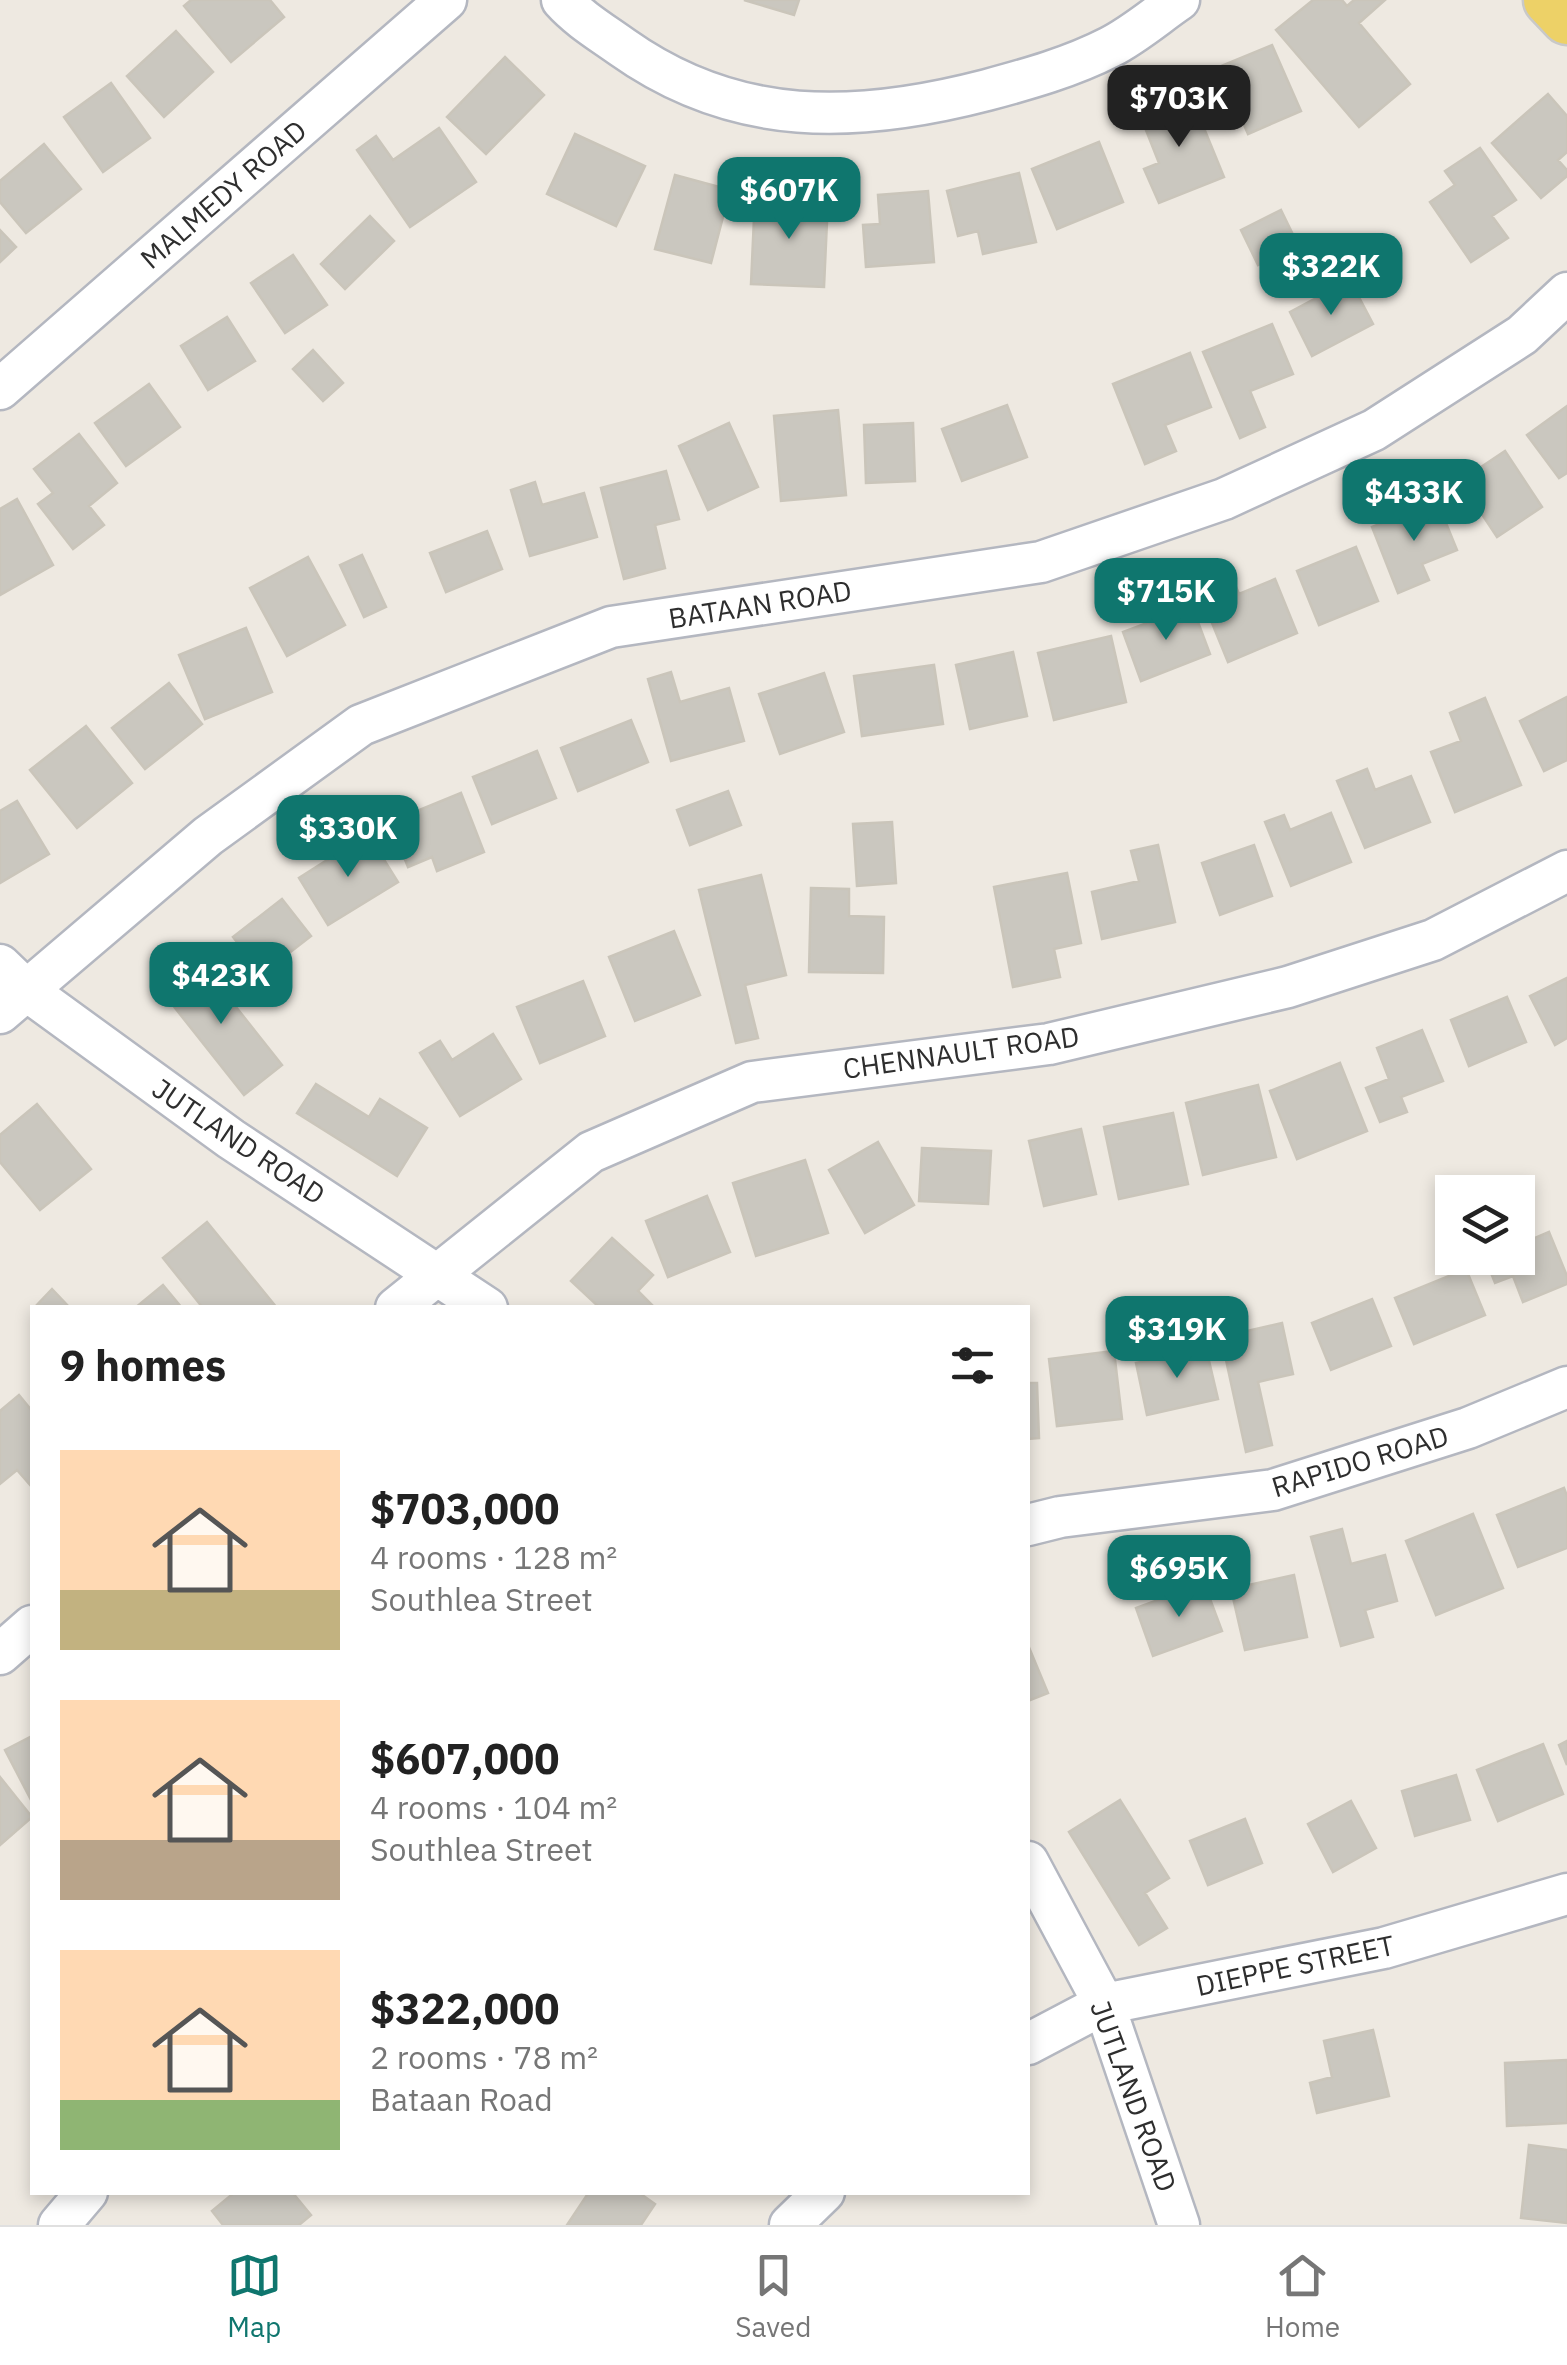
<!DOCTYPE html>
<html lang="en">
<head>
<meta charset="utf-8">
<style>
  :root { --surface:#fff; --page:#f6f6f6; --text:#222; --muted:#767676; --line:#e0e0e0; --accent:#0f766e }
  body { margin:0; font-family:"IBM Plex Sans",sans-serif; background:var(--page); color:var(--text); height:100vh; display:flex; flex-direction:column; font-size:38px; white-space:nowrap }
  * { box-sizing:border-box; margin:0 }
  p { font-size:32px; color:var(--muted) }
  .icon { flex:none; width:55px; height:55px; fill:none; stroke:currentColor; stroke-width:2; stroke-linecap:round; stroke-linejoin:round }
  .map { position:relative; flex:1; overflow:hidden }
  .drawer { position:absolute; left:30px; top:1305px; width:1000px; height:890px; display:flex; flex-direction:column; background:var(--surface); border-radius:0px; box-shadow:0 5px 15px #0003 }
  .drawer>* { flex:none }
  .controls { position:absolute; left:1435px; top:1175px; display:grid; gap:20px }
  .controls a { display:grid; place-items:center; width:100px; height:100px; border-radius:0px; background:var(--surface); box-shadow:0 5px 15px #0003; font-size:50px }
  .price { position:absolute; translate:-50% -85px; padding:0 22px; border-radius:20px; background:var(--accent); color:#fff; font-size:32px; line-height:65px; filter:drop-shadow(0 2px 5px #0008) }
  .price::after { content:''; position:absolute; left:50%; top:60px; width:30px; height:22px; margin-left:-15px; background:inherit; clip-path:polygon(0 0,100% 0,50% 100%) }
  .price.on { background:#222; color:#fff }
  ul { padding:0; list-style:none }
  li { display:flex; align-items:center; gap:30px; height:250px; padding:0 30px }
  li span { display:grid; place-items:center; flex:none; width:280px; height:200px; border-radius:0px; color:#555 }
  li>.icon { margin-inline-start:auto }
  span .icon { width:120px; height:120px; fill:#fffc; stroke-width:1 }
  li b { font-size:42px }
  h2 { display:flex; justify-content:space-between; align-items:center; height:120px; padding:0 30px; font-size:42px }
  .dock { display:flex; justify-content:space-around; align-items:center; height:140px; border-top:2px solid var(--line); background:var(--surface); font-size:28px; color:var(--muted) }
  .dock a { display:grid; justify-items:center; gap:5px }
  .dock .on { color:var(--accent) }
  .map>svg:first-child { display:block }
</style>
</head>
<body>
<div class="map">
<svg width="1567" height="2225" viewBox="0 0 1567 2225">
  <rect width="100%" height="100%" fill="#eee9e1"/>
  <path fill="#cac7bf" stroke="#cac5ba" stroke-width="2.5" d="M191 0H270L284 17 231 62 184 6Z
    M744 0H799L794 15Z
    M1313 0H1342L1347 6 1354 0H1385L1359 23 1410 84 1359 127 1276 30Z
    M176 31 213 72 164 117 127 76Z
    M1272 45 1301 111 1248 134 1219 67Z
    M505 57 544 95 486 154 447 117Z
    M111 83 150 138 103 172 64 117Z
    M1190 94 1224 177 1159 203 1144 169 1159 163 1140 115Z
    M1548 94 1567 116V152L1558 160 1567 170V176L1541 198 1492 143Z
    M439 128 476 182 410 227 357 150 376 136 393 160Z
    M575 134 645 166 616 226 547 194Z
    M1099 142 1123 202 1057 229 1032 169Z
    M44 144 81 189 26 233 0 202V181Z
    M1480 148 1516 200 1492 216 1508 238 1471 262 1430 202 1455 185 1445 171Z
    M1019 173 1036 242 983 254 978 231 958 236 947 191Z
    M675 175 730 190 711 263 655 249Z
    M928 191 934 262 866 267 863 225 880 224 878 195Z
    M755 196 828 200 824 287 751 284Z
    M1281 210 1298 245 1258 265 1241 230Z
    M370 216 394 241 345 289 321 264Z
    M0 230 16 247 0 262Z
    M293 255 327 305 285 333 251 283Z
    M1350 280 1373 324 1312 356 1290 312Z
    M227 317 255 361 208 390 181 346Z
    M1272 324 1293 374 1250 391 1265 427 1240 438 1203 352Z
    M313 350 343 383 323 401 293 369Z
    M1190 353 1211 407 1165 425 1176 451 1145 464 1113 384Z
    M149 384 180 427 126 466 95 423Z
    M1007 405 1027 457 962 481 942 429Z
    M1567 406V473L1559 478 1527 435Z
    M838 410 846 495 781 501 774 416Z
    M729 423 758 487 708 510 679 446Z
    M913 423 915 481 866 483 864 425Z
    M79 434 117 483 89 506 104 525 73 549 38 504 53 493 34 469Z
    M1505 451 1542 507 1497 537 1460 481Z
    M666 471 679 519 655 525 665 568 624 579 601 488Z
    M535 482 542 505 584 493 597 537 530 556 511 490Z
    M17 499 53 565 0 595V509Z
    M1437 501 1457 550 1422 564 1429 580 1398 593 1372 527Z
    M487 531 502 569 446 592 430 553Z
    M1356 547 1378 601 1319 625 1297 571Z
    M362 555 386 607 364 617 340 565Z
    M308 557 345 625 287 656 250 588Z
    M1227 565 1239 594 1275 579 1297 633 1228 662 1194 579Z
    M1192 606 1210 654 1141 681 1123 632Z
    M246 628 272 692 205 719 179 655Z
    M1111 636 1126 702 1054 720 1038 653Z
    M1013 652 1027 716 970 729 956 665Z
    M934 665 943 724 862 736 854 676Z
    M671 672 680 702 729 688 744 741 671 761 648 679Z
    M824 673 844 732 780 754 759 694Z
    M169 683 202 724 145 769 112 728Z
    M1567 697V760L1544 771 1520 721Z
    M1485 698 1521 785 1455 812 1431 752 1461 741 1450 713Z
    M631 720 648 762 578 791 561 748Z
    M86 726 132 783 77 828 30 770Z
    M537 751 556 798 492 824 473 777Z
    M1367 769 1375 790 1411 776 1430 822 1365 848 1337 781Z
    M728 791 741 825 690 845 677 810Z
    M461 793 484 852 437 871 432 857 408 867 390 822Z
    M17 801 49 854 0 883V811Z
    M1331 813 1351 862 1291 886 1265 822 1284 815 1290 830Z
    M892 822 896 883 857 886 853 824Z
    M368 834 398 882 328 925 299 878Z
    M1158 845 1175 922 1102 939 1092 892 1139 881 1131 851Z
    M1254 845 1272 896 1220 915 1202 863Z
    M1067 873 1081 943 1054 949 1060 977 1013 987 994 887Z
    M761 875 786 975 745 985 758 1038 736 1043 699 890Z
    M811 888 849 889V916L884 917 883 973 809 972Z
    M282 899 311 936 262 974 233 937Z
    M674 931 700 995 635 1021 609 957Z
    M198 959 282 1065 244 1095 160 989Z
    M1567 978V1038L1555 1045 1530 996Z
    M583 981 605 1036 540 1063 517 1007Z
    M1507 997 1526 1042 1469 1066 1451 1020Z
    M1422 1030 1443 1081 1401 1097 1407 1112 1380 1122 1366 1088 1389 1079 1377 1048Z
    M493 1034 521 1079 460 1116 420 1053 440 1041 452 1060Z
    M1340 1063 1367 1131 1297 1159 1270 1091Z
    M316 1084 369 1117 380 1099 427 1128 397 1176 297 1113Z
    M1258 1085 1276 1157 1203 1175 1186 1103Z
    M37 1104 91 1169 40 1210 0 1162V1135Z
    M1173 1113 1188 1184 1119 1199 1104 1127Z
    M1081 1129 1096 1194 1044 1206 1029 1141Z
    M878 1142 914 1205 865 1233 829 1170Z
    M922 1148 991 1151 988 1204 919 1201Z
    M805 1160 828 1233 756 1256 733 1183Z
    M707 1196 730 1252 668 1277 646 1221Z
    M207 1222 277 1308H203L163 1258Z
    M1549 1232 1567 1276V1284L1523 1302 1513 1276 1495 1283 1485 1258H1518V1245Z
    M612 1238 653 1275 638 1291 655 1308H600L571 1281Z
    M1466 1269 1485 1315 1414 1344 1395 1298Z
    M163 1285 182 1308H135Z
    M52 1289 70 1308H34Z
    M1372 1299 1391 1346 1331 1370 1312 1323Z
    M1282 1323 1293 1374 1258 1382 1272 1445 1246 1452 1221 1337Z
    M1206 1348 1218 1399 1147 1415 1136 1363Z
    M1114 1351 1122 1419 1057 1426 1049 1359Z
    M1028 1383H1037L1039 1438 1028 1439Z
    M19 1395 32 1411 31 1486 17 1470 0 1484V1411Z
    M1564 1488 1567 1496V1548L1518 1567 1497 1515Z
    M1473 1514 1503 1588 1436 1615 1406 1541Z
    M1342 1529 1351 1564 1385 1555 1397 1601 1365 1610 1373 1637 1341 1646 1311 1537Z
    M1294 1575 1307 1637 1245 1650 1231 1589Z
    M1204 1583 1222 1631 1153 1656 1136 1608Z
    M1028 1645 1048 1693 1028 1701Z
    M32 1736V1799L31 1800 5 1750Z
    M1567 1741V1765L1559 1745Z
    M1543 1744 1563 1794 1498 1821 1477 1770Z
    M1456 1775 1470 1820 1415 1836 1402 1791Z
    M0 1777 32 1817 0 1845Z
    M1120 1800 1169 1878 1145 1893 1167 1928 1139 1945 1069 1832Z
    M1351 1801 1376 1848 1333 1872 1308 1824Z
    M1245 1819 1262 1863 1208 1885 1190 1841Z
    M1373 2030 1389 2096 1317 2113 1310 2083 1332 2077 1324 2041Z
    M1567 2060V2123L1507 2126 1505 2063Z
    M1529 2145 1567 2150V2223L1521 2218Z
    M235 2192H292L311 2215 299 2225H223L212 2211Z
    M589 2192H638L655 2204 641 2225H567Z"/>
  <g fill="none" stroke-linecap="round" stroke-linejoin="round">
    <defs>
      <path id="minor" d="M562 0C579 19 601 32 622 47 736 128 856 124 987 90 1028 79 1071 67 1110 47 1134 35 1157 15 1179 0
        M0 389 446 0
        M0 965 26 990 231 1139 487 1308
        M0 1013 208 836 361 725 611 627 1041 562 1224 499 1374 430 1522 335 1567 293
        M396 1308 591 1152 752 1082 1049 1044 1288 987 1433 940 1567 871
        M1028 1525 1060 1517 1273 1490 1468 1428 1567 1387
        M0 1654 32 1626
        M1028 1862 1104 2004 1179 2225
        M1028 2044 1104 2004 1384 1948 1567 1894
        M59 2225 87 2192
        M790 2225 824 2192"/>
      <path id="major" d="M1549 0 1567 19"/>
    </defs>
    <use href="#minor" stroke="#b4b7c0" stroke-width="45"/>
    <use href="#major" stroke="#c9c9c9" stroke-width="55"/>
    <use href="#minor" stroke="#fff" stroke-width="40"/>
    <use href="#major" stroke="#edd167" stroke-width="50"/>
  </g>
  <g text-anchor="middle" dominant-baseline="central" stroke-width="10" stroke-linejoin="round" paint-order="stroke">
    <g font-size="28" fill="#2e2e2e" stroke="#fff">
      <text transform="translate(223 194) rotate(-41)">MALMEDY ROAD</text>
      <text transform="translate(760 604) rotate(-9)">BATAAN ROAD</text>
      <text transform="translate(961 1052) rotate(-8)">CHENNAULT ROAD</text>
      <text transform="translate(239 1141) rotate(34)">JUTLAND ROAD</text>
      <text transform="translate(1360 1461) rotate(-17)">RAPIDO ROAD</text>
      <text transform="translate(1295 1965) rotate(-12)">DIEPPE STREET</text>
      <text transform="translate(1134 2096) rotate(70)">JUTLAND ROAD</text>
    </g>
  </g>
</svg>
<div class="controls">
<a><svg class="icon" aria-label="layers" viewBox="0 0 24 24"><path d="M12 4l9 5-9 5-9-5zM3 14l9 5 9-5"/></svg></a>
</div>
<b class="price on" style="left:1179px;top:150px">$703K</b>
<b class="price" style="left:789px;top:242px">$607K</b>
<b class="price" style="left:1331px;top:318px">$322K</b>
<b class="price" style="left:1414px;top:544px">$433K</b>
<b class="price" style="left:1166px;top:643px">$715K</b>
<b class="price" style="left:348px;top:880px">$330K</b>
<b class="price" style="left:221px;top:1027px">$423K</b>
<b class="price" style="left:1177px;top:1381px">$319K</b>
<b class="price" style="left:1179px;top:1620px">$695K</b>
<section class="drawer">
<h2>9 homes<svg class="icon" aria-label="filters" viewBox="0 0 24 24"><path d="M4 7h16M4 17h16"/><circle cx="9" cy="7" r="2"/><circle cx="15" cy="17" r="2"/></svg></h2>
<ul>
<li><span style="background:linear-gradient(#ffd9b3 70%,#c2b280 0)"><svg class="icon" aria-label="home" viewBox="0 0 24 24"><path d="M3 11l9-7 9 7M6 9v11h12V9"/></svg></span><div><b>$703,000</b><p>4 rooms · 128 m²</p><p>Southlea Street</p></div></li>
<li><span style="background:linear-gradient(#ffd9b3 70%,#b9a48a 0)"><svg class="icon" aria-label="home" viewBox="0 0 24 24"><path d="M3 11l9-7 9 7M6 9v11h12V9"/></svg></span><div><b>$607,000</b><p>4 rooms · 104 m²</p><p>Southlea Street</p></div></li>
<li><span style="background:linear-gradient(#ffd9b3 75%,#8fb573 0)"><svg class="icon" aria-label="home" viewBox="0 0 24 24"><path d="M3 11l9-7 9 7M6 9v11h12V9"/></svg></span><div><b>$322,000</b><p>2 rooms · 78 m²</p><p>Bataan Road</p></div></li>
</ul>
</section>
</div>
<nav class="dock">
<a class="on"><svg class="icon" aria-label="map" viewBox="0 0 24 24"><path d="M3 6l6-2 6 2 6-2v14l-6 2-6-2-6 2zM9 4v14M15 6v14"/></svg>Map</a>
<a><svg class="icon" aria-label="saved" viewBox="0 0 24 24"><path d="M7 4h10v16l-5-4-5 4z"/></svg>Saved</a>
<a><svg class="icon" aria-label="home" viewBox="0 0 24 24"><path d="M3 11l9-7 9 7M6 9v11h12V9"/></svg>Home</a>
</nav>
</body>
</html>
